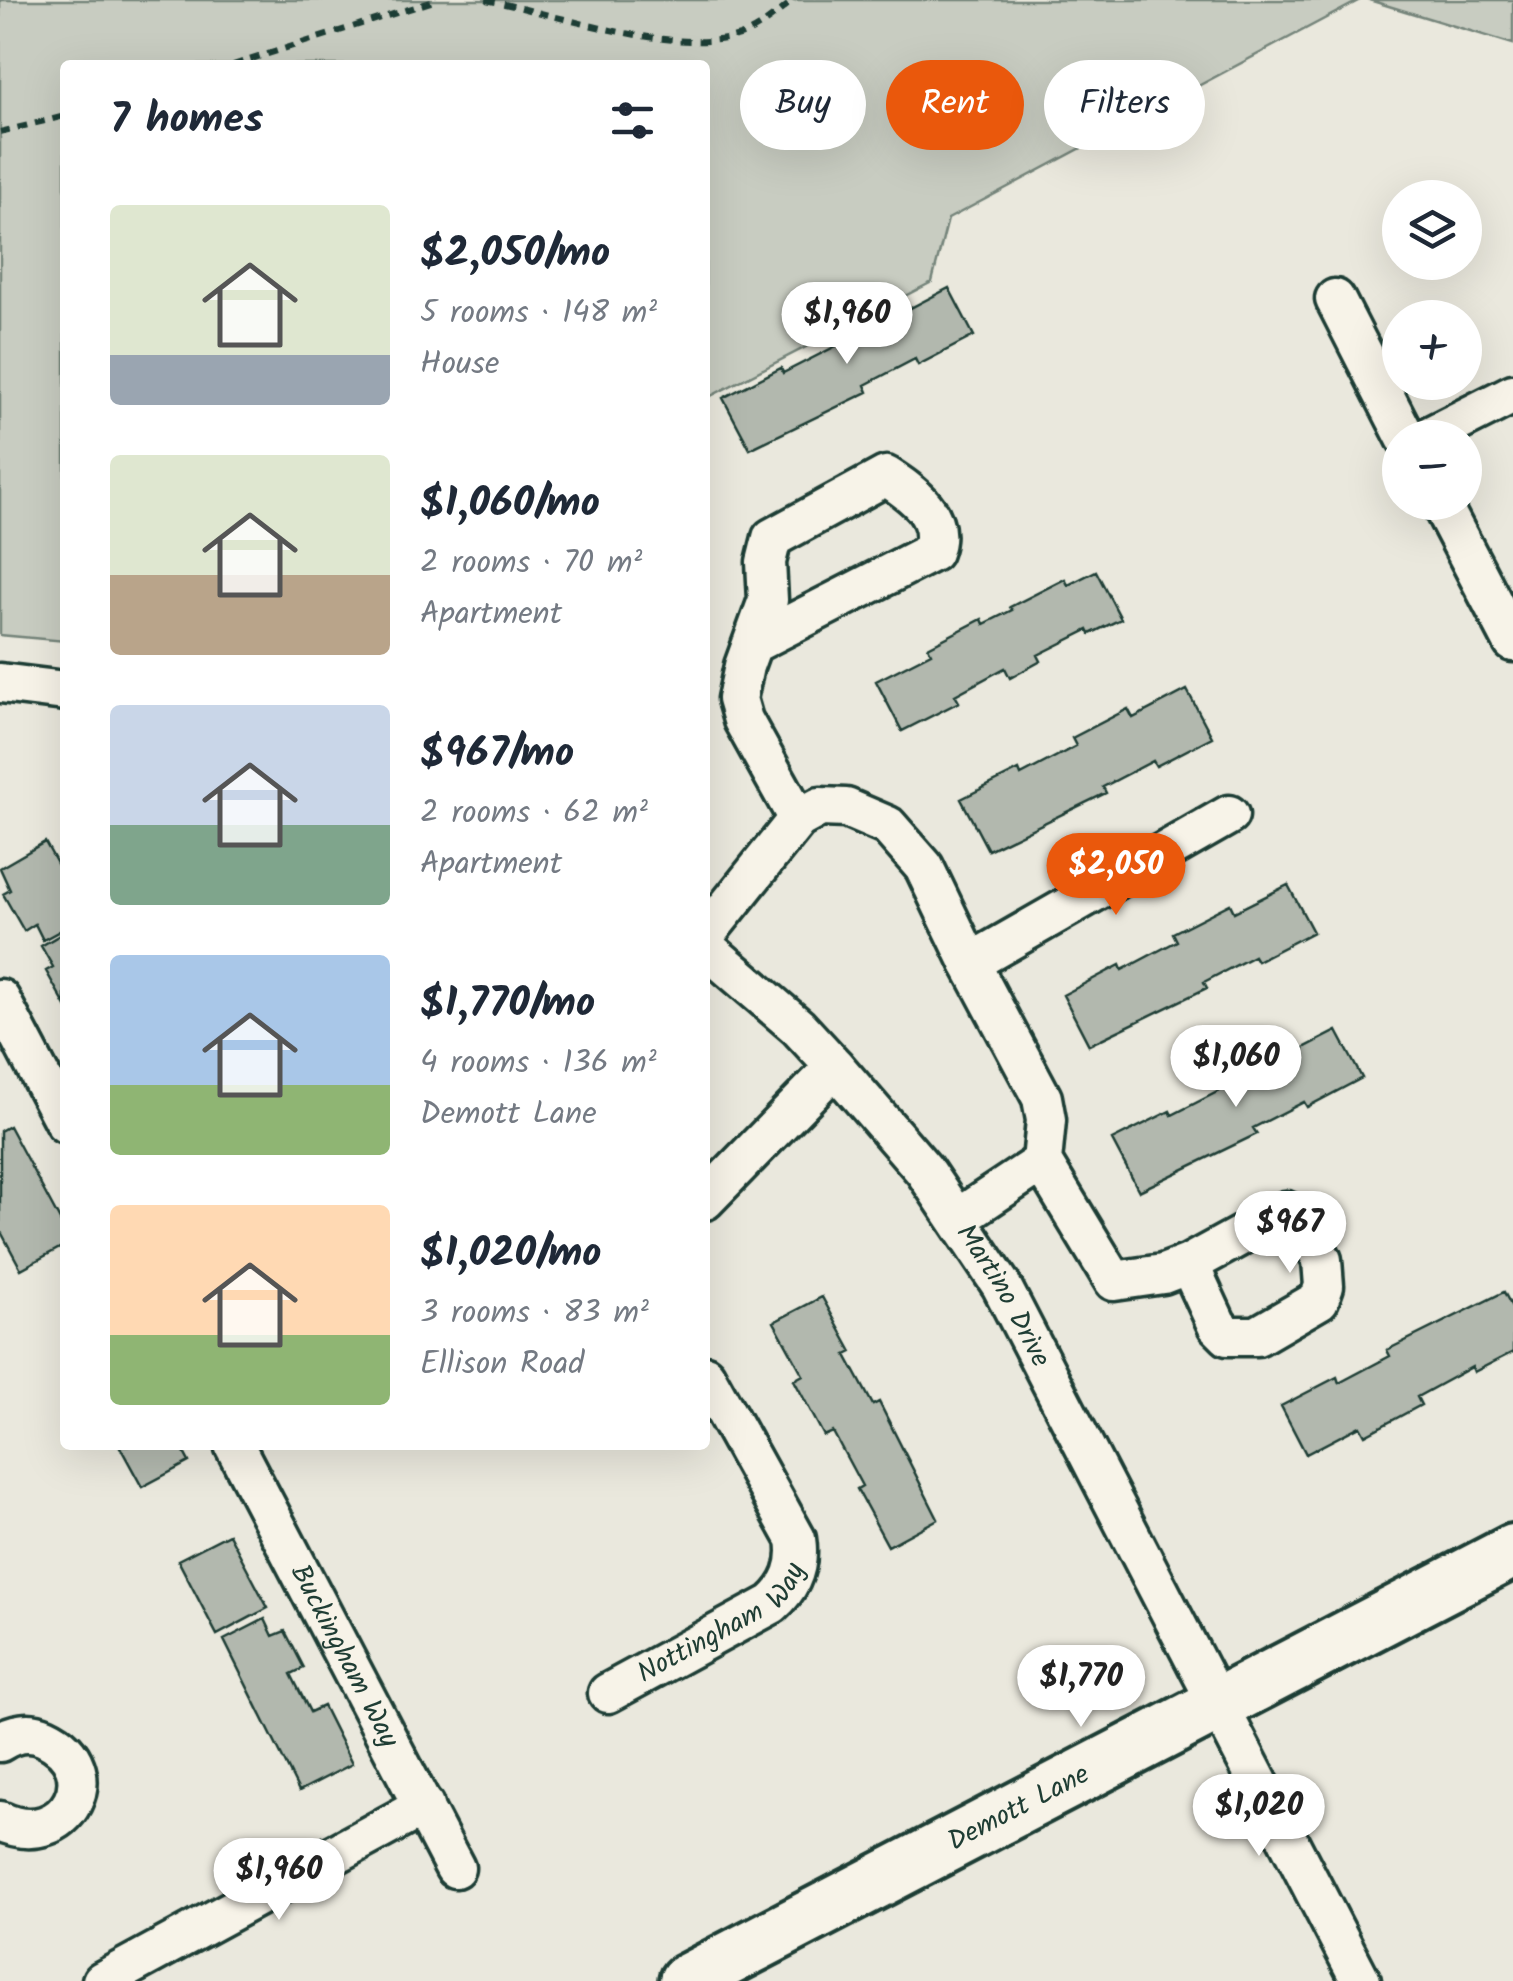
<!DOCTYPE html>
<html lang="en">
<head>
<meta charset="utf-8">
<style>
  :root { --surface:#fff; --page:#f6f6f7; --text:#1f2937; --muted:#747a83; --accent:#ea580c }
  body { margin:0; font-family:Kalam,sans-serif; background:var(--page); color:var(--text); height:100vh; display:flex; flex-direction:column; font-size:38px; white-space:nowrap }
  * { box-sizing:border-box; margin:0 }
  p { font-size:32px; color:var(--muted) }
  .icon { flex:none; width:55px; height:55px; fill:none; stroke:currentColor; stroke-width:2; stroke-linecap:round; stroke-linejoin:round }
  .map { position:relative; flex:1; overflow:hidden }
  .side { position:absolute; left:60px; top:60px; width:650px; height:1390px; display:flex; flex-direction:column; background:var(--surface); border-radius:10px; box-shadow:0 10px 40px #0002 }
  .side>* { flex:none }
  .banner { position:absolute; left:740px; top:60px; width:622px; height:90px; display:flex; gap:20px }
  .tools { position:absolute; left:1382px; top:180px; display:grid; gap:20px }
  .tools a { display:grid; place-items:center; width:100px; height:100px; border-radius:50%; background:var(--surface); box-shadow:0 10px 40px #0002; font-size:50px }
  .price { position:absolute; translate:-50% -85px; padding:0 22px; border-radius:35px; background:#fff; color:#222; font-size:32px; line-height:65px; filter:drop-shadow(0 2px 5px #0008) }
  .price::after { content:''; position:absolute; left:50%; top:60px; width:30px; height:22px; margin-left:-15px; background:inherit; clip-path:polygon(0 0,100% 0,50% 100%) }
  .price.current { background:var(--accent); color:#fff }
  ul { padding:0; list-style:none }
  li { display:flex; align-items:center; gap:30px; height:250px; padding:0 50px }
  li span { display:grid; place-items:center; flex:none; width:280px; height:200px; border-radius:10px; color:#555 }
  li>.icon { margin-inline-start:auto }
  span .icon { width:120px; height:120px; fill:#fffc; stroke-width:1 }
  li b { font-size:42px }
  h2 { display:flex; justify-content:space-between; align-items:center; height:120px; padding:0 50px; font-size:42px }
  .chip { padding:0 35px; border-radius:45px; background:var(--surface); box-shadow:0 10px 40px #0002; font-size:35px; line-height:90px }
  .chip.current { background:var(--accent); color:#fff }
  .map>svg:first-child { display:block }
</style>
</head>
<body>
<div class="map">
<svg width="1513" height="1981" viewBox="0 0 1513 1981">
  <rect width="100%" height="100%" fill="#eae8dd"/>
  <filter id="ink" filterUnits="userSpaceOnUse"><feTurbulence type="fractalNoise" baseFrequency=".01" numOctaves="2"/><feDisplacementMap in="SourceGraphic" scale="20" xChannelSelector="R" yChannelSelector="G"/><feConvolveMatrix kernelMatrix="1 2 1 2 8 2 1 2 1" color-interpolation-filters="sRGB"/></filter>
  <g filter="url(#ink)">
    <path fill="#c8ccc1" stroke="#74847a" stroke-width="2.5" d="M0 0H1360L948 219 932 282 705 399V65H65V641L0 635Z
      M1369 0H1513V44Z"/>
    <path fill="#b2b8ae" stroke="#1f3d34" stroke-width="2.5" d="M949 288 974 336 918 365 915 359 865 385 868 392 750 449 723 398 781 368 783 373 838 345 834 336 890 307 895 316Z
      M1096 571 1121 619 1090 634 1088 630 1038 655 1041 661 1010 678 1005 668 955 695 959 702 902 731 876 681 931 653 928 647 982 619 984 624 1012 610 1010 607 1065 579 1068 585Z
      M1187 690 1212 737 1156 766 1153 761 1103 787 1106 793 988 850 961 799 1019 770 1021 775 1076 746 1072 738 1128 709 1133 718Z
      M45 842 65 878V928L43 940 35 924 24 931 3 894 10 890 0 868Z
      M1288 885 1313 932 1257 961 1254 956 1204 982 1207 988 1089 1045 1063 995 1120 965 1122 970 1177 941 1173 933 1230 904 1234 912Z
      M65 932V1005L46 971 53 967 41 946Z
      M1337 1031 1362 1078 1307 1107 1304 1102 1253 1128 1257 1134 1139 1191 1112 1140 1170 1111 1172 1115 1227 1087 1223 1078 1279 1049 1284 1058Z
      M9 1126 65 1230V1245L21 1269 0 1230V1131Z
      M1504 1292 1513 1309V1352L1474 1372 1472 1367 1417 1397 1421 1405 1365 1435 1360 1426 1306 1454 1281 1406 1337 1377 1339 1383 1390 1356 1387 1350Z
      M822 1297 852 1352 846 1355 873 1405 879 1402 938 1519 888 1546 857 1489 862 1486 833 1432 824 1436 794 1380 803 1375 774 1322Z
      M119 1445H180L189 1462 142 1487Z
      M229 1534 268 1608 217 1635 178 1560Z
      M265 1619 273 1636 285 1631 304 1668 291 1674 310 1712 323 1706 352 1764 299 1791 224 1640Z"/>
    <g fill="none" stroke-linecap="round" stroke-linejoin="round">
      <defs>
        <g id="street">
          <path d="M1335 299 1406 438"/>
          <path d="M1426 438 1513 394"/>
          <path d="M1440 502 1513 642"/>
          <path d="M754 643 932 552C946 516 912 493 886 476L772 538 766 562 768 600 744 666 737 699 743 720 798 819"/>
          <path d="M0 683 65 691"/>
          <path d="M705 935 798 819 820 807 846 808 888 826 924 867 970 963 1042 1098 1046 1120 1042 1162 1114 1281 1163 1274 1189 1264 1286 1211 1302 1220 1322 1260 1324 1286 1319 1300 1257 1336H1228L1217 1325 1189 1264"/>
          <path id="s1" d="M705 947 798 1027 835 1067 924 1170 1001 1285 1361 1981"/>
          <path d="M970 963 1229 815"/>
          <path d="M0 999 65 1123"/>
          <path d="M705 1200 835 1067"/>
          <path d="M958 1218 1042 1162"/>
          <path id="s2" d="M234 1445 455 1868"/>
          <path id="s3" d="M608 1693 772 1604C792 1586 800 1565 796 1539L705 1375"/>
          <path d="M0 1742C13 1733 30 1730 45 1737 110 1767 68 1853 0 1821"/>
          <path d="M102 1981 424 1806"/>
        </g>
        <g id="secondary">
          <path id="s4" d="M686 1981 1513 1551"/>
        </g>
      </defs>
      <use href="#street" stroke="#1f3d34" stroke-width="45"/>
      <use href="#secondary" stroke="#1f3d34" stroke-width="60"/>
      <path stroke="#1f3d34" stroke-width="6" stroke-dasharray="10 8" stroke-linecap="butt" d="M486 0C557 14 666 54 736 37 757 32 777 13 794 0
        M233 65 437 0
        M0 132 65 116"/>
      <use href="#street" stroke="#f7f3e8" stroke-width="38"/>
      <use href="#secondary" stroke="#f7f3e8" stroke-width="52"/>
    </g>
  </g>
  <g text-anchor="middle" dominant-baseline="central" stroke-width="10" stroke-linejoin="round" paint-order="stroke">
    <g font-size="28" fill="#1f3d34" stroke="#f7f3e8">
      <text stroke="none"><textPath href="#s1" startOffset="462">Martino Drive</textPath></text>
      <text stroke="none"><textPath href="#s3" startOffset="135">Nottingham Way</textPath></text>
      <text stroke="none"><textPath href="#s2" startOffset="238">Buckingham Way</textPath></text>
      <text stroke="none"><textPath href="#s4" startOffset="375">Demott Lane</textPath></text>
    </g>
  </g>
</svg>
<div class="tools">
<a><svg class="icon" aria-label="layers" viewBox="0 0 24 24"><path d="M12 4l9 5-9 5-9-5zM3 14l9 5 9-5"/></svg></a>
<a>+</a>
<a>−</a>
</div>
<b class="price" style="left:847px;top:367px">$1,960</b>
<b class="price current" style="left:1116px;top:918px">$2,050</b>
<b class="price" style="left:1236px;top:1110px">$1,060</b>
<b class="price" style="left:1290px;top:1276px">$967</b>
<b class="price" style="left:1081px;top:1730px">$1,770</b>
<b class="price" style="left:1259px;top:1859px">$1,020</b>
<b class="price" style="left:279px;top:1923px">$1,960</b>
<div class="banner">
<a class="chip">Buy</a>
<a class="chip current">Rent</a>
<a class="chip">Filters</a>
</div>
<section class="side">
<h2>7 homes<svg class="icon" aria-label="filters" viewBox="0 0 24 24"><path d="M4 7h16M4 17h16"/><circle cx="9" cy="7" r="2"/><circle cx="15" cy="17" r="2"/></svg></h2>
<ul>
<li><span style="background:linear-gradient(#dfe7d0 75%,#9aa5b1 0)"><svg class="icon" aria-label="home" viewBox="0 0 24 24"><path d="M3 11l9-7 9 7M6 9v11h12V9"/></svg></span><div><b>$2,050/mo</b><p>5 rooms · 148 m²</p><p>House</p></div></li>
<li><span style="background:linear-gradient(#dfe7d0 60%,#b9a48a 0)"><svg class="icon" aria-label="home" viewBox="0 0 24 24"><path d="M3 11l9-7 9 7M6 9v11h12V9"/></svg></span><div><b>$1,060/mo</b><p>2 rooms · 70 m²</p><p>Apartment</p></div></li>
<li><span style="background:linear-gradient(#c9d6e8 60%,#7fa58c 0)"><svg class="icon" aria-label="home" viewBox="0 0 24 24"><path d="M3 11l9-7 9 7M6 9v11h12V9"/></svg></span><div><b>$967/mo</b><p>2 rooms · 62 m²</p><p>Apartment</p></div></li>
<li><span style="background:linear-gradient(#a9c7e8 65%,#8fb573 0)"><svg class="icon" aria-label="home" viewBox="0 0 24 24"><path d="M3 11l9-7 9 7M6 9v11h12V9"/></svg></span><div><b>$1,770/mo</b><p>4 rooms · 136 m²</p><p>Demott Lane</p></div></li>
<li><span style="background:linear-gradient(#ffd9b3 65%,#8fb573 0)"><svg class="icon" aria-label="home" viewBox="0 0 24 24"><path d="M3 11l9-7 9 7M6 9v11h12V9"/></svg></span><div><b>$1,020/mo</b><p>3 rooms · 83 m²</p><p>Ellison Road</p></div></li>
</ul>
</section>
</div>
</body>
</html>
